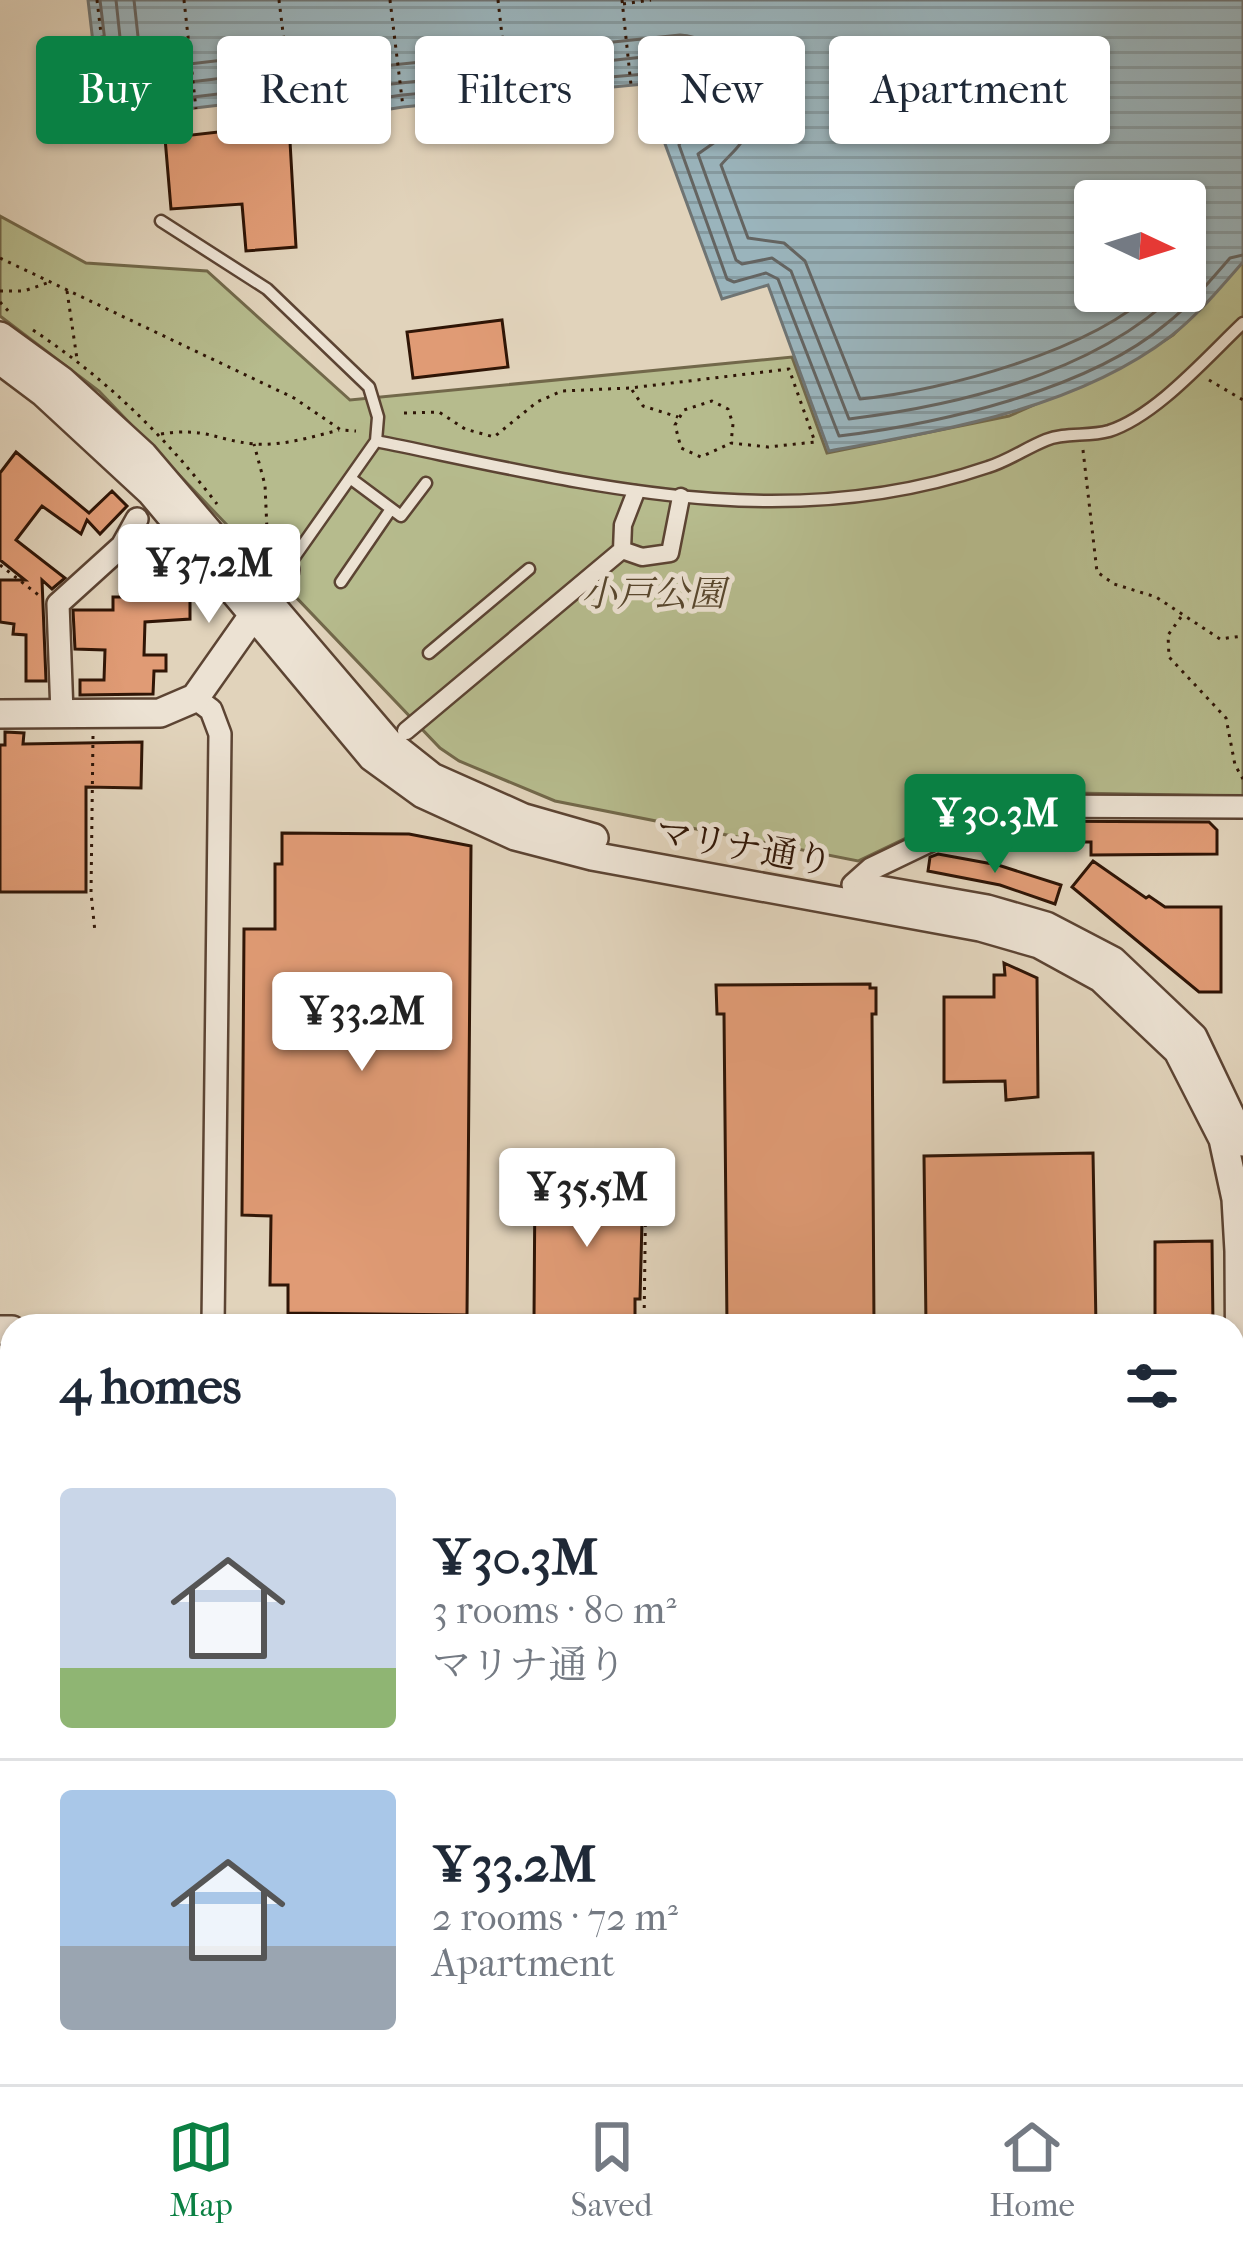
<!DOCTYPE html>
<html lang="en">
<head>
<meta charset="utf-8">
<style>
  :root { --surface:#fff; --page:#f2f2f3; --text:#1f2937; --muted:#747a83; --line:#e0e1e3; --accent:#0b8043 }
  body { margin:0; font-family:"IM FELL French Canon","Noto Serif JP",serif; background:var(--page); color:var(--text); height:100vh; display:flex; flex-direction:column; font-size:45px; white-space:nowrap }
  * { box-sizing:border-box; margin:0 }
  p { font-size:39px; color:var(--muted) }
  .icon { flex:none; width:66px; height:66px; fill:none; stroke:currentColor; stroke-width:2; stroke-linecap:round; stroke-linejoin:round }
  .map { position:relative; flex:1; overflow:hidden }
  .details { position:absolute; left:0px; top:1314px; width:1245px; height:771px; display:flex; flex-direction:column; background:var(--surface); border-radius:36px 36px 0 0; box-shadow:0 3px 9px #0004 }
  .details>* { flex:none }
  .banner { position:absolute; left:36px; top:36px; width:1173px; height:108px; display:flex; gap:24px }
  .needle { width:78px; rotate:94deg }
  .controls { position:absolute; left:1074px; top:180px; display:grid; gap:24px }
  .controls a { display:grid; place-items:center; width:132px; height:132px; border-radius:12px; background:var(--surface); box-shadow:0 3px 9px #0004; font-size:60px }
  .price { position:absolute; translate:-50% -102px; padding:0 27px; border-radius:12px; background:#fff; color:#222; font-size:39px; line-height:78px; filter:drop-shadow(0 3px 6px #0008) }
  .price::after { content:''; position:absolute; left:50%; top:72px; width:36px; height:27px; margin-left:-18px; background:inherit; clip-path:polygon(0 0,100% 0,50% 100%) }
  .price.current { background:var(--accent); color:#fff }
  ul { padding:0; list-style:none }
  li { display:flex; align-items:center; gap:36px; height:300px; padding:0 60px }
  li+li { border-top:3px solid var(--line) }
  li span { display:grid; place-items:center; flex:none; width:336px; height:240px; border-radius:12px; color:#555 }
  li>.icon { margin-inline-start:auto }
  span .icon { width:144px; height:144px; fill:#fffc; stroke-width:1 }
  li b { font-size:51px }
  h2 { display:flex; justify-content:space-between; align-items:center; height:144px; padding:0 60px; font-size:51px }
  .pill { padding:0 42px; border-radius:12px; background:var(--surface); box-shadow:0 3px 9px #0004; font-size:42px; line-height:108px }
  .pill.current { background:var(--accent); color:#fff }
  .dock { display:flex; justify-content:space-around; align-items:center; height:168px; border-top:3px solid var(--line); background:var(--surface); font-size:33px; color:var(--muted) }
  .dock a { display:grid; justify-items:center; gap:6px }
  .dock .current { color:var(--accent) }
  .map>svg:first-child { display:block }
</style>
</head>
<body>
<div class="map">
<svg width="1243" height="2084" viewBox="0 0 1243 2084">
  <defs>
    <pattern id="water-rules" width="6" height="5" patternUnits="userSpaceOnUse" patternTransform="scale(3)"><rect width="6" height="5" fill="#9ab4bc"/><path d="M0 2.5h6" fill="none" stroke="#859aa0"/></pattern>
  </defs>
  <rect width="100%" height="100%" fill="#e1d3bb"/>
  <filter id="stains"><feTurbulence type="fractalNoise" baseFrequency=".00167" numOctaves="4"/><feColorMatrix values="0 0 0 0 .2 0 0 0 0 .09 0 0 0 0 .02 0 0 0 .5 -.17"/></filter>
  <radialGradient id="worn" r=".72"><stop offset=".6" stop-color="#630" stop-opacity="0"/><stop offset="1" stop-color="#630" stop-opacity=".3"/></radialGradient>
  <path fill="#b6bb8d" stroke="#72684a" stroke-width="3" d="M0 216 86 263 207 271 350 400 792 357 827 453 1009 416 1129 363 1173 335 1243 262V796L1012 792 996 795 858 861 555 801 459 761 440 748 99 391 0 316Z"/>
  <path fill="url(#water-rules)" stroke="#6f7473" stroke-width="3" fill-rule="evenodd" d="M88 0H1243V262C1221 287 1198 315 1171 336 1076 409 945 430 829 451L768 285 722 299 661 133 705 119 686 80 403 107 307 122 304 95 102 119ZM1095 201H1185V291H1095Z"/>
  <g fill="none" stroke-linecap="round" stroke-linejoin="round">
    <path stroke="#646461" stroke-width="3" d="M100 0 112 100 117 106 302 84 314 89 319 104 324 107 402 95 692 70 716 119 709 130 682 139 679 145 727 279 734 282 766 273 778 279 839 436C939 424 1088 390 1166 324 1190 305 1210 281 1230 258L1243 255
      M116 0 125 84 130 89 301 69 318 73 336 90 681 53C714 56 740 106 725 135L698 154 736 260 742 264 772 258 791 271 849 419C961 405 1096 372 1179 291
      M134 0 141 64 146 69 301 51 324 56 344 70 680 35C718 36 756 89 748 126 745 144 731 153 721 165L748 238 784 243 805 261 860 399C943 391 1093 350 1153 291"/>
  </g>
  <path fill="#e09b75" stroke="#2f1506" stroke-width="3" d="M289 124 296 247 246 251 242 204 171 209 165 138Z
    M502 320 508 367 413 378 407 332Z
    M16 452 89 513 112 491 127 506 100 534 87 520 81 534 42 506 16 540 65 578 52 589 42 580 46 681H26V635L13 634 14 624 0 622V580H25L0 560V473Z
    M146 540 167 544 166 574 181 562 200 586 190 595V619L145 622 144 655H166V671H154L153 694 80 695V680H104L105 650 75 649 73 610H113V597H130V578L141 577V557H146Z
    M5 732 24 733 23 744 142 742 141 788 86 787V892H0V745H5Z
    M1005 821 1209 822 1217 830V854L1091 855V842H1058L1055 838 1024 837V834L1001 833 989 841 984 831Z
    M282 833 409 834 471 846 467 1315 288 1313V1285H270L271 1216 242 1215 244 929H275V864H282Z
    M938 854 998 865 1061 885 1055 904 1000 885 928 871 930 857Z
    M1093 861 1146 898 1149 896 1165 907H1221V992H1199L1072 887Z
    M1004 963 1037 978 1038 1097 1006 1100 1005 1081 944 1082V997H994V975H1005Z
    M870 984V988H876V1014H872L874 1326H727L724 1014H717L716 985Z
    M1093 1153 1096 1326H926L924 1156Z
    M535 1179 643 1182 640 1299H635V1321L534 1319Z
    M1212 1241 1213 1326H1155V1242Z"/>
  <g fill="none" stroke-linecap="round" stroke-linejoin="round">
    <defs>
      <path id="service" d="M161 221 267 289 369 387 378 417 376 441 288 566
        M376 441C583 483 780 538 988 467 1008 461 1026 448 1046 440 1065 432 1088 437 1109 431 1156 416 1207 357 1243 323
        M350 478 401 516 426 483
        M341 582 391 509
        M429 653 529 569
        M1233 1658H1243"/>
      <path id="pedestrian" d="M635 494 623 525 622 550 642 557 670 553 681 497
        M406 731 622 550"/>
      <path id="minor" d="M195 698 211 710 220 734 213 1326
        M62 714 58 604 122 546 137 519
        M853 885 871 869 1002 806 1243 807
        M0 1738 12 1748
        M0 2038 12 2037
        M713 2073 715 2084
        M765 2084 770 2073
        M838 2084 842 2073"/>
      <path id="tertiary" d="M0 336 62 381 143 455 388 742 432 777 524 818 594 838
        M0 360 44 393 151 492 372 757 423 794 515 836 592 856 980 927 1039 944 1101 978 1178 1051 1223 1139 1236 1199 1239 1251 1240 1416 1233 1491
        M0 714 160 713 195 698 285 570
        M868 888 987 909 1046 926 1113 961 1193 1037 1243 1142
        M0 1330H12
        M1233 1582 1243 1544
        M979 2073 1008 2083 1184 2084
        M213 2084V2073
        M929 2084 935 2073"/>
    </defs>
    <use href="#service" stroke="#5c4433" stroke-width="15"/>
    <use href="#pedestrian" stroke="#5c4433" stroke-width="21"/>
    <use href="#minor" stroke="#5c4433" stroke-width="26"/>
    <use href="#tertiary" stroke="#5c4433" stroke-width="32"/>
    <path stroke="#2f1506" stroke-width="3" stroke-dasharray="3 6" stroke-linecap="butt" d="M97 0 111 118
      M184 0 196 109
      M279 0 291 98
      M390 0 403 107
      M498 0 509 97
      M622 0 631 85
      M623 4 651 0
      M0 258 294 398 341 430 356 431
      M0 291H24L50 282
      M67 291 77 359
      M0 302 11 314
      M33 330C105 378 164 435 217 504
      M1209 380 1243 400
      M632 390 643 406 678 417
      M404 413 439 412 465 429 494 437 537 402 562 391 630 388 789 369 815 442 768 447 731 443 733 424 728 409 712 401 684 410 675 425 681 448 701 457 731 443
      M161 434C206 427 215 440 254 444 283 446 312 437 339 430
      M1083 450 1097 572 1114 584 1156 597 1220 639 1243 636
      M251 546 267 530 265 485 254 444
      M0 565 41 597
      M1181 617 1168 635 1169 657 1226 718 1235 765 1243 779
      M93 736 91 893 95 932
      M644 1326 646 1173
      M60 2084V2073"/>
    <use href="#service" stroke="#ece2d3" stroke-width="10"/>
    <use href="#pedestrian" stroke="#ece2d3" stroke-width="16"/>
    <use href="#minor" stroke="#ece2d3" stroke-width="21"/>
    <use href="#tertiary" stroke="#ece2d3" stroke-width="27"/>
  </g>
  <g text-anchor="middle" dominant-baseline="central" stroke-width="10" stroke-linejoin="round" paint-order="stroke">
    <g font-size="36" font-style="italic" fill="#58472e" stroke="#ece2d3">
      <text x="653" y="594">小戸公園</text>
    </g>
    <g font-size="36" fill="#2f1506" stroke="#ece2d3">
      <text transform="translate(744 847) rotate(10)">マリナ通り</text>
    </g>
  </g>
  <rect width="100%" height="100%" filter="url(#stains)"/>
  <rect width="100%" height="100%" fill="url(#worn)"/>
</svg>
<div class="controls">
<a><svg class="needle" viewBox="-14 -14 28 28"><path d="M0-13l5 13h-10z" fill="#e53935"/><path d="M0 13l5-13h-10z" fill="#747a83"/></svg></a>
</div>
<b class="price" style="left:209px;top:626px">¥37.2M</b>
<b class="price current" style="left:995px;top:876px">¥30.3M</b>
<b class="price" style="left:362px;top:1074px">¥33.2M</b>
<b class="price" style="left:587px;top:1250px">¥35.5M</b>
<div class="banner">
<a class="pill current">Buy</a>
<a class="pill">Rent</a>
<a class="pill">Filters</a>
<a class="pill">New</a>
<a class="pill">Apartment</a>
</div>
<section class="details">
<h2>4 homes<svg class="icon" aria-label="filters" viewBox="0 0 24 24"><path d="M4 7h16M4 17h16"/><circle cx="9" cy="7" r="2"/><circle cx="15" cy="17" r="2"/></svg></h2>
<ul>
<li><span style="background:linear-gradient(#c9d6e8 75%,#8fb573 0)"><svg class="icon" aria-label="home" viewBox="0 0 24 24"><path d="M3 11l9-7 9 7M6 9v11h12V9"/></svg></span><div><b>¥30.3M</b><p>3 rooms · 80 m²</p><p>マリナ通り</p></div></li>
<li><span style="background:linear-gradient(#a9c7e8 65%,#9aa5b1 0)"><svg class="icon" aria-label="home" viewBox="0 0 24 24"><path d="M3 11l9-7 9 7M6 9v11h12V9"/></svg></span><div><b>¥33.2M</b><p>2 rooms · 72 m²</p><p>Apartment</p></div></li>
</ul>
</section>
</div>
<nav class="dock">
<a class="current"><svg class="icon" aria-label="map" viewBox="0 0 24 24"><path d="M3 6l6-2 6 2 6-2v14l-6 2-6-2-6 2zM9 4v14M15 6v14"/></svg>Map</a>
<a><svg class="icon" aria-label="saved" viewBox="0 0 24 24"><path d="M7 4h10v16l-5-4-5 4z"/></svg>Saved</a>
<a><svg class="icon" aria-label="home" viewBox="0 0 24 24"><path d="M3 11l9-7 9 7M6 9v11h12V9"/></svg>Home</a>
</nav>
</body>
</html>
